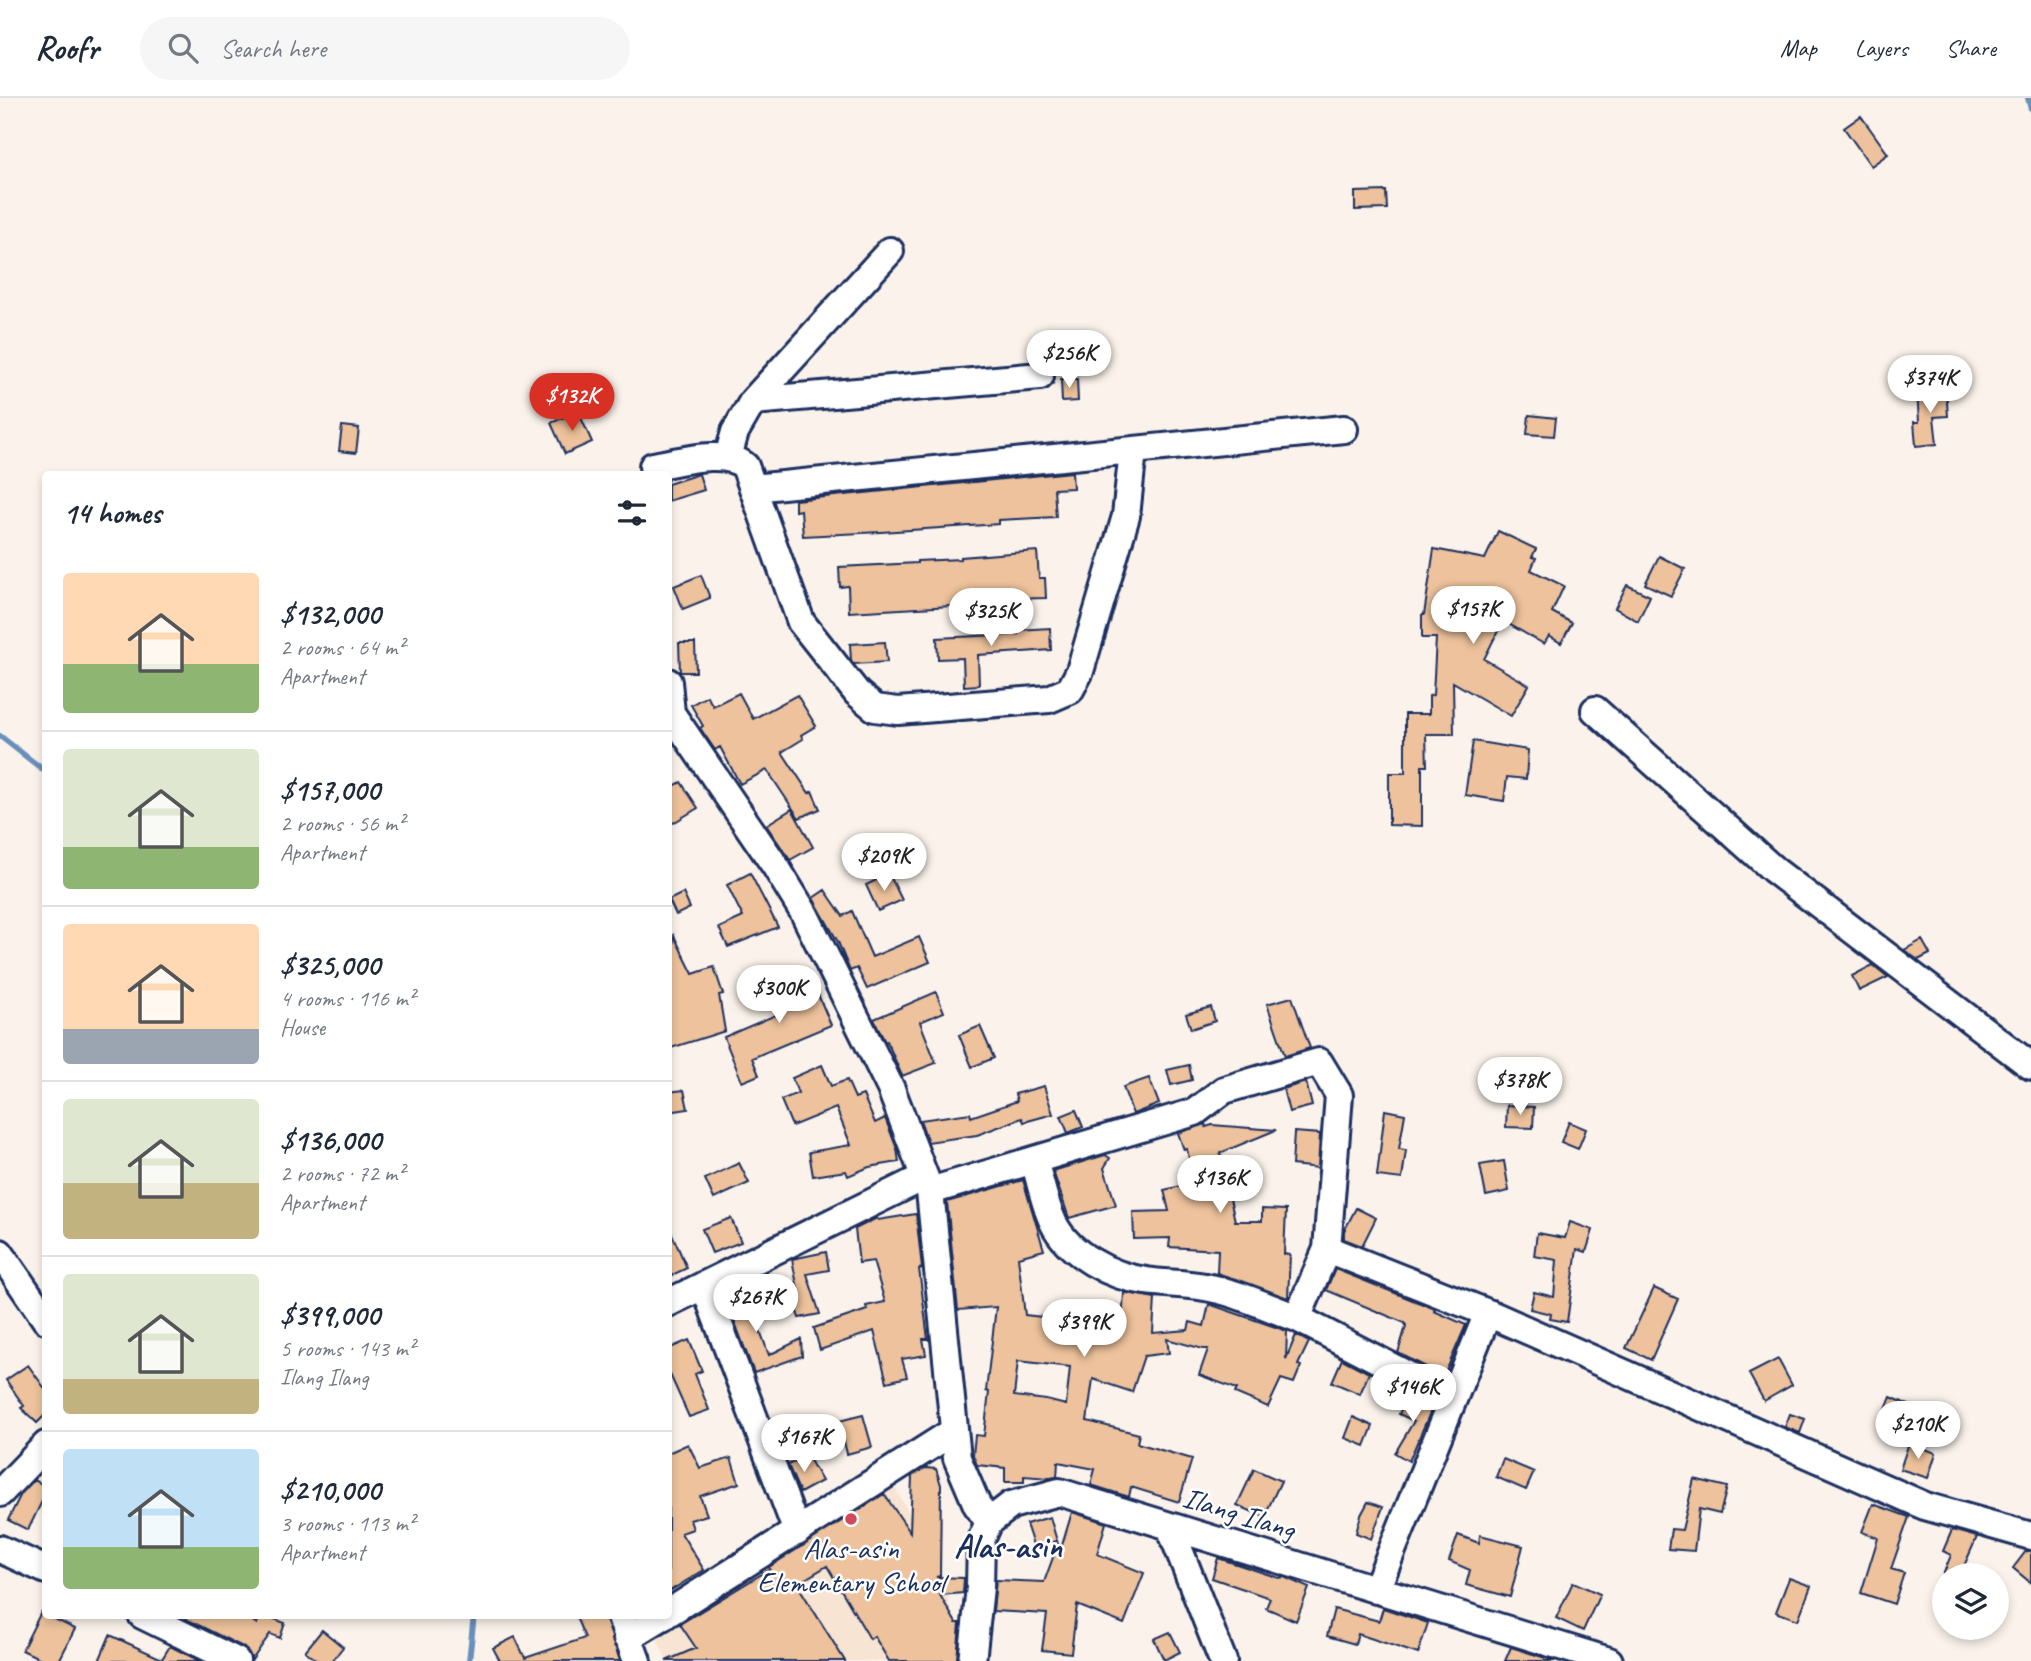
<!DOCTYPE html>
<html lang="en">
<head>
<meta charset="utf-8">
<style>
  :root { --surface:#fff; --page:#f6f6f7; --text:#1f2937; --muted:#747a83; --line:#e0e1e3; --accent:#d93025 }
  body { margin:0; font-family:Caveat,sans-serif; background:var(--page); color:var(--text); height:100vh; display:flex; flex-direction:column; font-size:26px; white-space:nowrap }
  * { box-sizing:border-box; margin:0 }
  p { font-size:23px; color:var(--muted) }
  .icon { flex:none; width:38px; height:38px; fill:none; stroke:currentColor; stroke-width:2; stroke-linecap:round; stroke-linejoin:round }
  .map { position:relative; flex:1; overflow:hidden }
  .details { position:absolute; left:42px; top:373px; width:630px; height:1148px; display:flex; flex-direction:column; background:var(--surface); border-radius:7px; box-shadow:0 4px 10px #0003 }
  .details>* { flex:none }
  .controls { position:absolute; left:1932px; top:1465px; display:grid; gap:14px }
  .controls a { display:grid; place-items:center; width:77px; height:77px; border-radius:50%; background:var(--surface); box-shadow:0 4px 10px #0003; font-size:35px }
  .price { position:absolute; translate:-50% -60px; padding:0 16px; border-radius:24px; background:#fff; color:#222; font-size:23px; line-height:46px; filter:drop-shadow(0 2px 4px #0008) }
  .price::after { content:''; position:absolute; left:50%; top:42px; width:21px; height:16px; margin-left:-10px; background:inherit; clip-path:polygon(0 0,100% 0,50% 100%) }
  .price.active { background:var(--accent); color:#fff }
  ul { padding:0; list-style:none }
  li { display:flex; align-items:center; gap:21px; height:175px; padding:0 21px }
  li+li { border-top:2px solid var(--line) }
  li span { display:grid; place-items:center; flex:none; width:196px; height:140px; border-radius:7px; color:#555 }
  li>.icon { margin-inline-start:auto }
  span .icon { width:84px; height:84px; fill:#fffc; stroke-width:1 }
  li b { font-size:30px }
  h2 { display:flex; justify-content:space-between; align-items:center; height:84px; padding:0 21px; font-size:30px }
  header { display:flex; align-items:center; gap:42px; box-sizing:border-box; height:98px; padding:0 35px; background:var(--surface); border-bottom:2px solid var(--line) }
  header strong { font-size:33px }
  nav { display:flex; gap:38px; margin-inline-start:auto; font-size:24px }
  .search { width:490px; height:63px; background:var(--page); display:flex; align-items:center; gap:18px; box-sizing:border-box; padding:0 24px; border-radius:38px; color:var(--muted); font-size:26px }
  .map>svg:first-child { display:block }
</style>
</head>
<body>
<header>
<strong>Roofr</strong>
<div class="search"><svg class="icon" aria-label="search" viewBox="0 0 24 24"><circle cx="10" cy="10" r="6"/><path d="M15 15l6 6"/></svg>Search here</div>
<nav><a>Map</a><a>Layers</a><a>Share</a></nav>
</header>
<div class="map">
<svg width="2031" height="1563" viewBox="0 0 2031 1563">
  <rect width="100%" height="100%" fill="#fbf3eb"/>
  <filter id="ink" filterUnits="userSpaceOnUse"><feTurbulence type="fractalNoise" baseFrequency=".0143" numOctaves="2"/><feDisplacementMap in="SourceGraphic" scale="14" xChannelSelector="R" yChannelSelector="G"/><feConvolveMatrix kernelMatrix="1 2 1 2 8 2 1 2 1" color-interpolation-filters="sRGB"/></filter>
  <g filter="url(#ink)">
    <path fill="#f7e4d3" d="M880 1362 944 1480 953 1524 947 1563H667L646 1517 669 1500Z"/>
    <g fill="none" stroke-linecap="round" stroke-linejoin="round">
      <path stroke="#6890bb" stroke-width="6" d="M2028 0 2031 11
        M0 638 46 674
        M469 1563 474 1517"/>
    </g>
    <path fill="#edc29c" stroke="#1b2f5e" stroke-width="2" fill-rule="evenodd" d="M1861 18 1888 56 1871 68 1844 30Z
      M1386 93 1387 111 1355 112V94Z
      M1061 281H1077L1078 303 1062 304Z
      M1946 290 1948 318 1934 319 1937 346 1916 348 1914 324H1919L1917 292Z
      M578 313 592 344 565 356 551 325Z
      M1529 317 1556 320 1554 338 1527 336Z
      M342 328 359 330 356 355 339 353Z
      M1072 374 1073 390 1054 391 1056 419 999 422V426L881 434 803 438 801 412 795 413V402Z
      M699 376 704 392 668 403V386Z
      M1498 433 1536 451 1532 459 1536 460 1531 472 1564 488 1552 514 1572 525 1561 545 1549 538 1544 546 1503 523 1484 561 1529 587 1511 618 1453 584 1454 636H1426L1427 668H1422V728L1389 727V675H1405V616H1429V598L1433 597 1436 540H1422V517H1424L1434 451 1485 461Z
      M1037 453 1039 480H1045L1046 500 968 502 969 507 849 514 848 488 840 489 839 469 917 465V463L961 461V459Z
      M1659 458 1685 471 1671 498 1645 486Z
      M701 477 710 500 683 511 674 488Z
      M1627 487 1650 498 1638 523 1615 510Z
      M1050 530 1051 552 978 557 979 587 964 588 963 560 938 561 937 540 1018 536 1017 532Z
      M885 544 887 564 854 566 851 562 850 546Z
      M679 545H695L696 574H680Z
      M739 595 753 621 797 597 816 628 801 637 803 641 782 654 809 695 812 693 820 711 799 720 767 672 740 686 720 649 715 652 700 630 703 628 691 607 707 598 713 608Z
      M1473 643 1528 652 1526 681 1507 679 1504 703 1465 697Z
      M681 684 698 710 668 728V691Z
      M792 711 813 749 790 762 766 727Z
      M750 775 778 829 728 849 719 830 743 819 727 787Z
      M889 776 902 802 878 813 866 787Z
      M825 792 843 818 852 813 872 859 919 839 930 864 867 891 857 870 850 873 838 844 813 800Z
      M683 795 690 810 676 817 669 802Z
      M674 838 693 876 714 869 723 896 719 897 725 933 668 951V890Z
      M1922 842 1930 856 1918 862 1904 852Z
      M1873 867 1888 879 1859 893 1852 878Z
      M808 873 831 927 752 960 759 977 742 984 724 939 783 914 772 890Z
      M936 894 944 914 920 924 936 965 902 978 887 943 885 944 874 921Z
      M1292 899 1310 950 1285 958 1267 906Z
      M1211 909 1215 923 1191 931 1186 916Z
      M980 928 994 960 972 969 959 937Z
      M822 967 831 988 847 982 855 1000 863 997 875 1025 885 1020 897 1051 899 1064 869 1069 848 1078 846 1073 813 1078 809 1054 851 1047 836 1010 792 1028 781 1002 798 995 792 980Z
      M1189 967 1192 982 1171 987 1167 972Z
      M1149 980 1159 1006 1133 1016 1123 989Z
      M1306 984 1312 1008 1289 1014 1283 991Z
      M1044 988 1053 1016 1024 1024 1022 1020 977 1037 928 1044 920 1022 970 1015 971 1019 1017 1003 1015 996Z
      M684 992 688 1011 668 1014V994Z
      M1507 1007 1534 1009 1533 1030 1506 1029Z
      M1076 1012 1083 1029 1068 1035 1061 1018Z
      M1385 1012 1405 1016 1399 1051 1406 1052 1402 1081 1377 1078Z
      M1569 1024 1586 1031 1578 1051 1561 1044Z
      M1205 1026 1206 1029 1212 1027 1276 1032 1220 1055 1235 1123H1262V1111L1286 1112 1284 1156 1290 1157 1288 1200 1217 1175 1218 1152 1169 1149 1170 1140 1134 1141 1133 1114 1169 1113 1164 1092 1194 1085 1187 1051 1184 1052 1178 1035Z
      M1294 1034 1320 1036 1318 1070 1292 1067Z
      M1105 1057 1110 1060 1104 1070 1116 1107 1069 1120 1053 1073Z
      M1504 1063 1509 1093 1486 1098 1480 1067Z
      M739 1065 749 1085 714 1101 705 1081Z
      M1023 1082 1044 1152 1018 1159 1025 1217 1078 1223 1079 1218 1122 1223 1124 1195H1127L1155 1200 1153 1235 1188 1232 1190 1224 1204 1228 1209 1206 1287 1233 1286 1261 1296 1237 1309 1244 1298 1267 1301 1268 1294 1285 1281 1281 1268 1309 1235 1295 1237 1291 1199 1277 1208 1251H1203L1167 1241 1169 1255 1144 1258 1132 1294 1093 1281 1087 1323 1139 1336 1137 1345 1192 1361 1179 1404 1131 1389 1129 1399 1091 1387 1095 1371 1058 1364 1057 1379 1049 1380 1024 1378V1384H1005V1370L977 1367 973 1357 975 1337 984 1338 989 1294 986 1293 996 1209 958 1212 947 1104ZM1018 1263 1070 1269 1066 1307 1046 1302 1014 1298Z
      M1356 1110 1376 1120 1362 1148 1344 1141V1133Z
      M916 1116 922 1170 919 1171 928 1241H923L926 1257 902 1261 907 1279 887 1284 874 1233 820 1252 814 1230 867 1212 866 1208 885 1204 873 1163 859 1165 855 1131 877 1120 878 1122Z
      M731 1120 741 1144 712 1155 702 1131Z
      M1570 1124 1593 1132 1586 1154 1577 1151 1567 1224 1550 1221 1551 1216 1530 1211 1534 1194 1554 1199 1557 1162 1534 1158 1537 1135 1565 1140Z
      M668 1127 687 1170 668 1179Z
      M826 1154 829 1172 807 1176 820 1216 799 1220 794 1205 800 1203 792 1161Z
      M1335 1171 1435 1211 1434 1213 1466 1227 1444 1278 1398 1255 1406 1228 1405 1225 1326 1192Z
      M743 1186 769 1257 801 1241 802 1258 754 1275 724 1195Z
      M1654 1190 1678 1201 1651 1262 1626 1250Z
      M689 1242 702 1273 695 1276 709 1312 689 1319 668 1272V1251Z
      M1342 1261 1369 1275 1360 1296 1332 1284Z
      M1778 1261 1792 1287 1764 1303 1749 1276Z
      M28 1267 46 1292V1316L37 1325 21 1310 24 1308 6 1282Z
      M1409 1295 1433 1308 1409 1363 1395 1355 1414 1323 1399 1316Z
      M1891 1299 1911 1308 1899 1335 1879 1326Z
      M1790 1316 1805 1321 1800 1335 1785 1329Z
      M863 1317 872 1349 847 1356 839 1323Z
      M1353 1319 1373 1328 1365 1348 1345 1340Z
      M808 1324 810 1345 795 1346 793 1326Z
      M1909 1345 1936 1355 1928 1380 1900 1371Z
      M688 1346 700 1370 731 1360 739 1385 700 1398 707 1417 690 1422 693 1431 681 1435 704 1472 668 1494V1355Z
      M807 1357 822 1383 800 1395 788 1367Z
      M1503 1361 1534 1374 1526 1392 1496 1379Z
      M925 1370 936 1371 941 1387 940 1478 936 1479 964 1480 963 1495 940 1497 956 1525H960L957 1563H889L874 1538 870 1541 827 1468 797 1486 845 1563H666L696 1550 680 1526 770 1471 769 1469 884 1396 910 1434 912 1378Z
      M1254 1371 1281 1383 1264 1419 1237 1407Z
      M1694 1381 1727 1389 1720 1416 1699 1411 1694 1453 1668 1451 1671 1431 1682 1432Z
      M34 1382 46 1388V1395L28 1432 8 1422 21 1396Z
      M1368 1404 1383 1409 1371 1441 1356 1435 1361 1417Z
      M1873 1406 1909 1419 1891 1471 1904 1475 1894 1506 1861 1495 1878 1440 1862 1434Z
      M1072 1414 1106 1425 1097 1456 1144 1475 1124 1526 1077 1507 1071 1555 1042 1552 1047 1516 993 1513 996 1482 1044 1484 1058 1446 1060 1454Z
      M1050 1419 1057 1443 1034 1450 1026 1426Z
      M1952 1432 1977 1439 1960 1477H1943L1951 1457 1943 1453Z
      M1458 1437 1479 1445 1480 1437 1523 1448 1510 1499 1466 1487 1470 1472 1449 1463Z
      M2026 1453H2031V1485L2013 1470Z
      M1218 1460 1279 1480 1284 1479 1309 1490 1296 1523 1266 1510 1270 1500 1212 1480Z
      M1789 1480 1811 1488 1798 1522 1776 1514Z
      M1573 1484 1600 1496 1583 1533 1556 1520Z
      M1383 1510 1428 1525 1418 1556 1358 1536 1355 1546 1327 1538 1334 1511 1379 1523Z
      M41 1514 75 1531 59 1563H45L22 1552Z
      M188 1517H243L257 1526 260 1517H264L285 1525 280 1540 270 1536 252 1562 249 1555 243 1549 186 1521Z
      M575 1517H605L620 1563H500L493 1550 515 1539 525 1560 585 1540Z
      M322 1532 343 1549 332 1563H318L305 1553Z
      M1170 1534 1180 1554 1164 1562 1154 1541Z
      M110 1537 162 1561 170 1548 200 1563H99Z
      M1511 1549 1555 1563H1505Z"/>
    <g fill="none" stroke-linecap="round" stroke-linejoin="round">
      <defs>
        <path id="minor" d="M753 303 1040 278
          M728 359 735 334 753 303 890 153
          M654 376 653 368C679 364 724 350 745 368L801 524 857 595 875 610 898 613 1049 601 1070 592 1080 573 1126 418 1133 352
          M753 390 1344 331
          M668 584 671 615 776 769 804 815 891 991 930 1093 957 1360 977 1407 989 1424
          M1595 612 1774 772 2031 968
          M1034 1062C1040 1082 1044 1105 1053 1124 1068 1156 1112 1179 1146 1183 1165 1186 1185 1185 1205 1189 1236 1194 1267 1209 1297 1220
          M930 1093 1195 1014 1224 992 1319 964 1339 997 1327 1151 1297 1220 1452 1300
          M1327 1151 1488 1215 1925 1408 2031 1438
          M0 1155 46 1222
          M704 1187 797 1434
          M668 1205 924 1079
          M0 1395 46 1347
          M1170 1429 1223 1563
          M0 1451 46 1472
          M1376 1492 1488 1215
          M668 1515 954 1333
          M142 1517 236 1563
          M620 1517 637 1563
          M627 1540 665 1517
          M972 1563 980 1489 981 1442 989 1424 1011 1407 1059 1394 1609 1563"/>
      </defs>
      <use href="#minor" stroke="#1b2f5e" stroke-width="32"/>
      <use href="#minor" stroke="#fff" stroke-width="26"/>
    </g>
  </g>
  <circle fill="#d1495b" stroke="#fff" stroke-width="2.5" cx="851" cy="1421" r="7"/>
  <g text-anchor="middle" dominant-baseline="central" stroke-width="5" stroke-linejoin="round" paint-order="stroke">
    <g font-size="30" fill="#1b2f5e" stroke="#fff">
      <text transform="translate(1239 1415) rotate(17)">Ilang Ilang</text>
    </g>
    <g font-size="30" fill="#1b2f5e" stroke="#fff">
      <text x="851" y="1450">Alas-asin<tspan x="851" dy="34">Elementary School</tspan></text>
    </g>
    <g font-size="33" font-weight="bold" fill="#1b2f5e" stroke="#fff">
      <text x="1008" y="1448">Alas-asin</text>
    </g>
  </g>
</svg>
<div class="controls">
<a><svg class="icon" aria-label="layers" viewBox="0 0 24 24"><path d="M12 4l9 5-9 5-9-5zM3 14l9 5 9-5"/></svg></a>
</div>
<b class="price" style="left:1069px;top:292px">$256K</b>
<b class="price" style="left:1930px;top:317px">$374K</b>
<b class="price active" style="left:572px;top:335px">$132K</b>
<b class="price" style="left:1473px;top:548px">$157K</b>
<b class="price" style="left:991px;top:550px">$325K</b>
<b class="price" style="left:884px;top:795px">$209K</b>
<b class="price" style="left:779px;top:927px">$300K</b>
<b class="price" style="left:1520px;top:1019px">$378K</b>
<b class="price" style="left:1220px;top:1117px">$136K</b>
<b class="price" style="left:756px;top:1236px">$267K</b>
<b class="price" style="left:1084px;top:1261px">$399K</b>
<b class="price" style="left:1413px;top:1326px">$146K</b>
<b class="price" style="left:1918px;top:1363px">$210K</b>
<b class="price" style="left:804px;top:1376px">$167K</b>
<section class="details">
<h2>14 homes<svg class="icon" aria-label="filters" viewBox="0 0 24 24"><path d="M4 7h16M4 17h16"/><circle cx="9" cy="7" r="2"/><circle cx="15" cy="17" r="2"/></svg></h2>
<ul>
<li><span style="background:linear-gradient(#ffd9b3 65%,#8fb573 0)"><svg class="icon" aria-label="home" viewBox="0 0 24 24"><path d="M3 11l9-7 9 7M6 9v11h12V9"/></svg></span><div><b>$132,000</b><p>2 rooms · 64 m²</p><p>Apartment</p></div></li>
<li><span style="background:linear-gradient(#dfe7d0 70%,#8fb573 0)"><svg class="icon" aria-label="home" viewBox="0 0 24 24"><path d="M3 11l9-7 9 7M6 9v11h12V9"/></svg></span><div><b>$157,000</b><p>2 rooms · 56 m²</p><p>Apartment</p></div></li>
<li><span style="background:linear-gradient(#ffd9b3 75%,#9aa5b1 0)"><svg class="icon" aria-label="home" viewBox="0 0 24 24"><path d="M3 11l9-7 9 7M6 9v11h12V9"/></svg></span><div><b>$325,000</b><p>4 rooms · 116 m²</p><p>House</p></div></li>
<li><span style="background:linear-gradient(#dfe7d0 60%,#c2b280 0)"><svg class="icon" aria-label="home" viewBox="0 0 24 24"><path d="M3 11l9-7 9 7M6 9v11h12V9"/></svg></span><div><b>$136,000</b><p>2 rooms · 72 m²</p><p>Apartment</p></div></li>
<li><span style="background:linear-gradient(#dfe7d0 75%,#c2b280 0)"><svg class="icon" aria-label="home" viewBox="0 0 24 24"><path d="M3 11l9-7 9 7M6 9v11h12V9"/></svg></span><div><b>$399,000</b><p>5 rooms · 143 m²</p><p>Ilang Ilang</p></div></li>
<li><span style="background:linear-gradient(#bfe0f5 70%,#8fb573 0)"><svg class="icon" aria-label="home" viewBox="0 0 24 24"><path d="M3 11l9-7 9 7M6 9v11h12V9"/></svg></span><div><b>$210,000</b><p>3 rooms · 113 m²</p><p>Apartment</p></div></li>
</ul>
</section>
</div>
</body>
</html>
